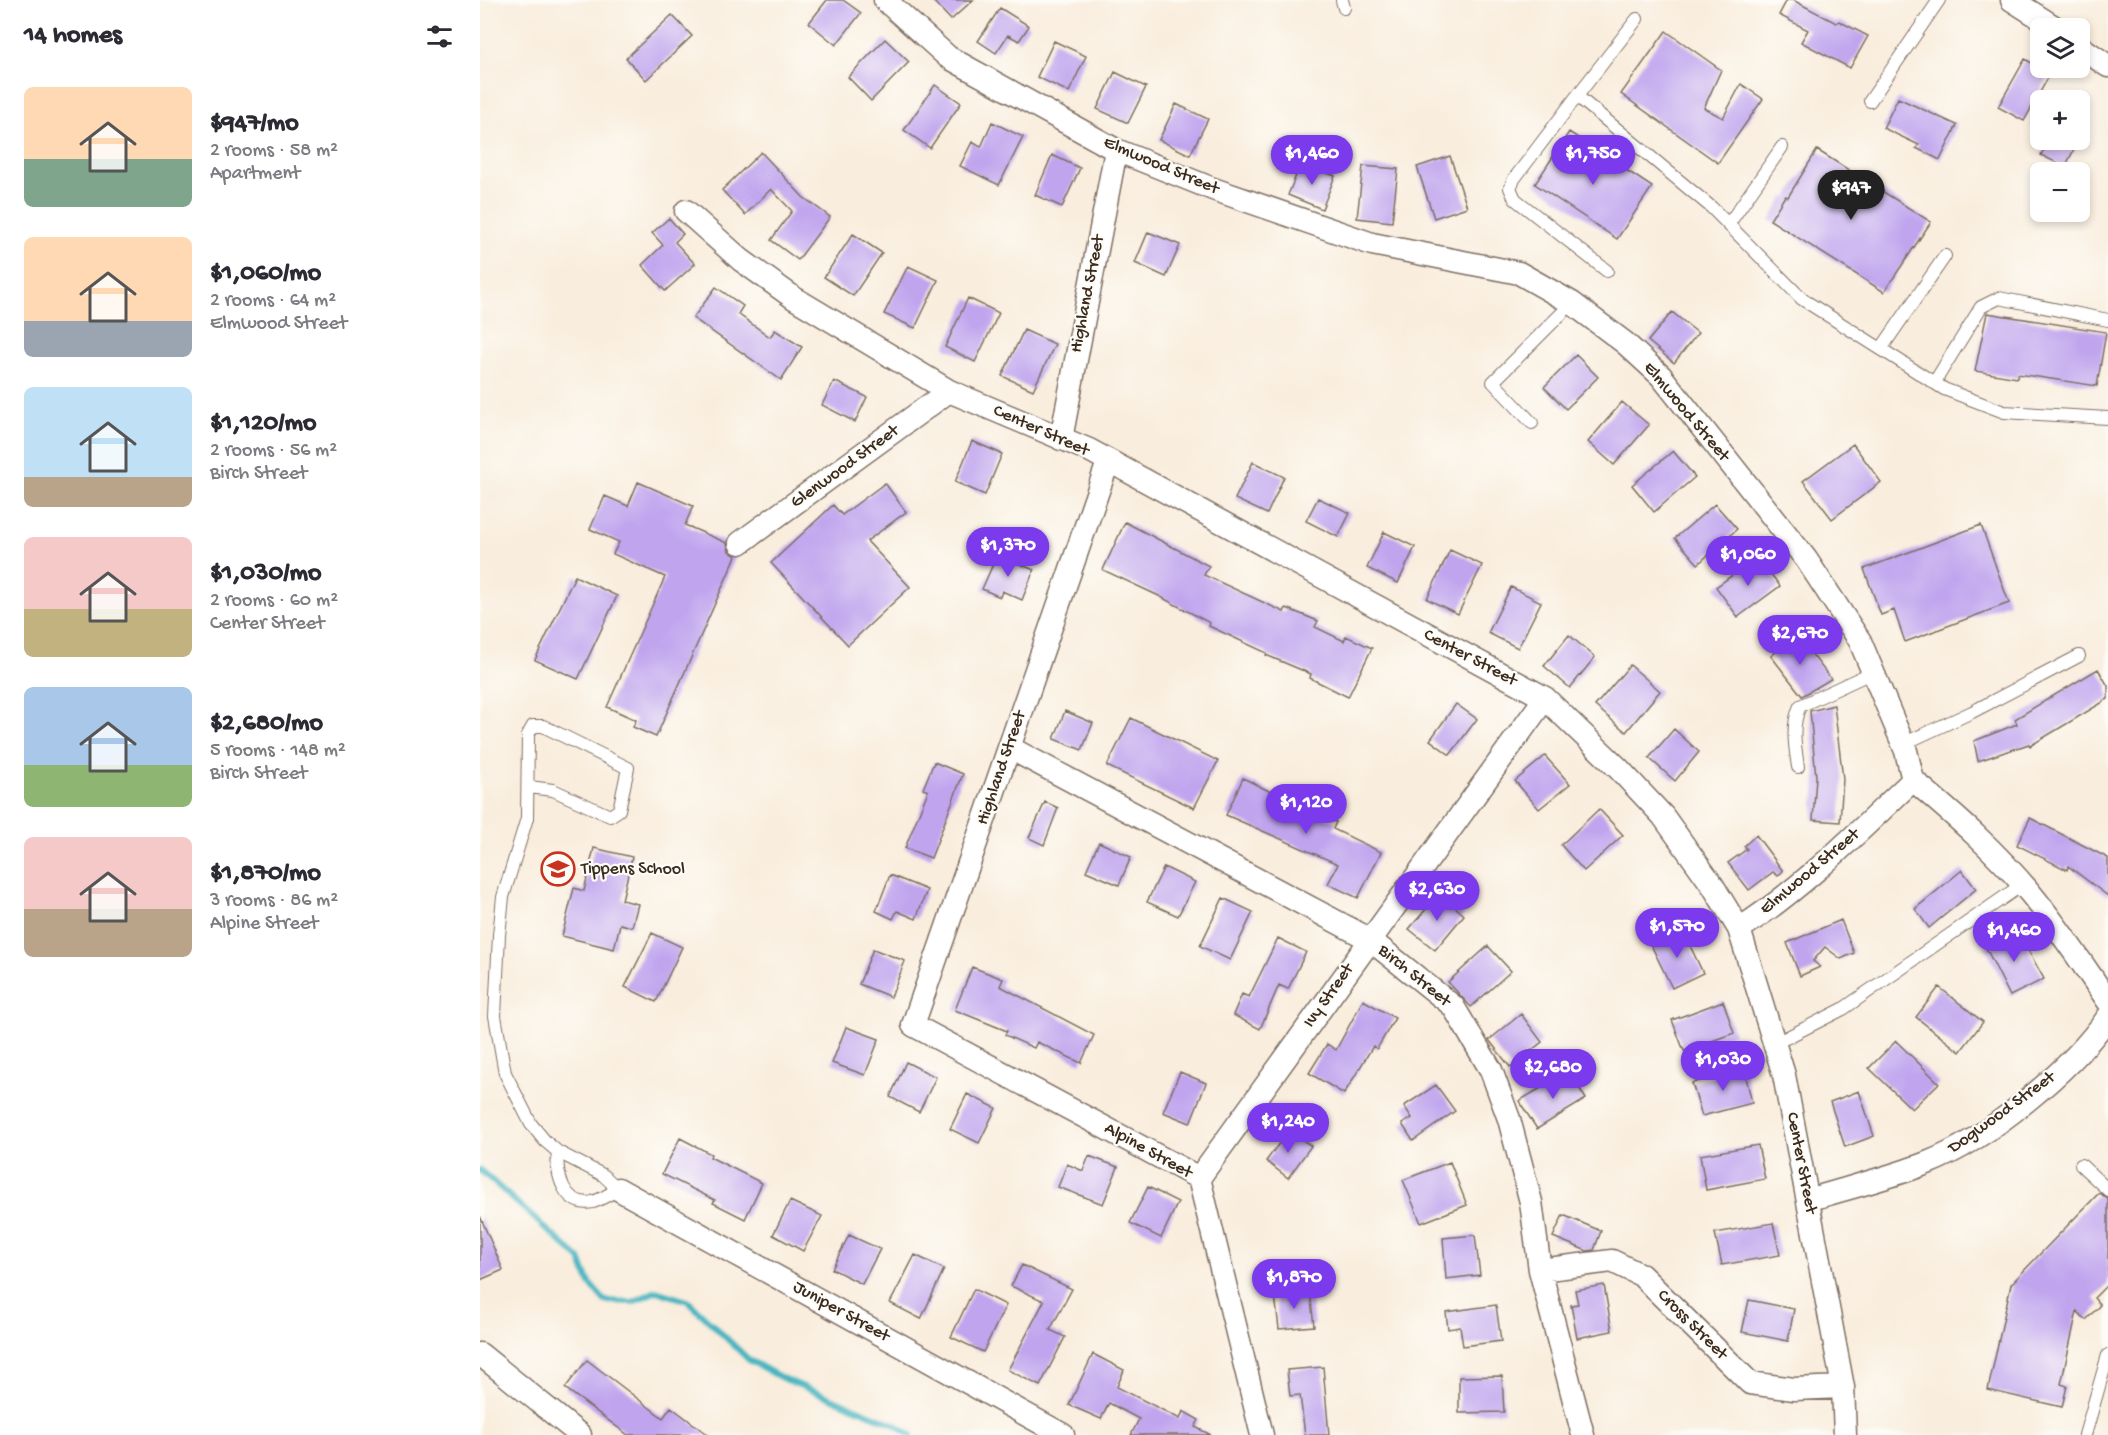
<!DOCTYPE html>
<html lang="en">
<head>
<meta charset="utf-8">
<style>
  :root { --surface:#fff; --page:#f2f2f3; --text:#2b2b33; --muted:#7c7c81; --accent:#7c3aed }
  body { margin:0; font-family:"Gochi Hand",sans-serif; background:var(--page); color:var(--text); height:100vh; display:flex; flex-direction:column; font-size:22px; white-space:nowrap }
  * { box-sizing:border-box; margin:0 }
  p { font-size:20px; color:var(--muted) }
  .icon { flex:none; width:33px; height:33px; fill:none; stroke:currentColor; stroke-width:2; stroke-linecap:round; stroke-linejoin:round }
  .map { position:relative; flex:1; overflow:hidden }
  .panel { display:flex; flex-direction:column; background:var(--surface); width:480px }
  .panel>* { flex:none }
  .tools { position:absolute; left:1550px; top:18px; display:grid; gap:12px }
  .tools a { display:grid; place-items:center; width:60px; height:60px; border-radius:9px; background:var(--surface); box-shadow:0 3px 9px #0003; font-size:30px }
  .price { position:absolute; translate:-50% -51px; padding:0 14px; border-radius:21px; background:var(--accent); color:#fff; font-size:20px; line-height:39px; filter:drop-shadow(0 2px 3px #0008) }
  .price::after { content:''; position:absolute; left:50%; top:36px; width:18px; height:14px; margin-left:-9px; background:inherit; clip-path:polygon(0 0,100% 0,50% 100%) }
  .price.on { background:#222; color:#fff }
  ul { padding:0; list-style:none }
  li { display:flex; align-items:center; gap:18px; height:150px; padding:0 24px }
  li span { display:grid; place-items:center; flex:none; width:168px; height:120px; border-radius:9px; color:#555 }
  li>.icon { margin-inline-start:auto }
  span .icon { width:72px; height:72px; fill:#fffc; stroke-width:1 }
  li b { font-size:26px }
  h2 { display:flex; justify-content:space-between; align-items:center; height:72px; padding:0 24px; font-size:26px }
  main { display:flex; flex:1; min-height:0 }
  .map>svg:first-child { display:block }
</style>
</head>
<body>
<main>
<section class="panel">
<h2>14 homes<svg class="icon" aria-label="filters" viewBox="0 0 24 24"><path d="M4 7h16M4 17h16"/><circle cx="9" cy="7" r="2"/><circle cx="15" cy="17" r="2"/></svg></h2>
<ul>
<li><span style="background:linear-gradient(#ffd9b3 60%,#7fa58c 0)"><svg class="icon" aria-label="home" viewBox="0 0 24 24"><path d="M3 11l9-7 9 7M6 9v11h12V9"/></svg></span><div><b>$947/mo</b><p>2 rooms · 58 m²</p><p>Apartment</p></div></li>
<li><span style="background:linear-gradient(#ffd9b3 70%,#9aa5b1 0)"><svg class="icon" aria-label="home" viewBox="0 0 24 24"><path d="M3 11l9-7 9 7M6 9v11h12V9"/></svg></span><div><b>$1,060/mo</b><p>2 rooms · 64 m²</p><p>Elmwood Street</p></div></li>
<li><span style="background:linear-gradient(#bfe0f5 75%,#b9a48a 0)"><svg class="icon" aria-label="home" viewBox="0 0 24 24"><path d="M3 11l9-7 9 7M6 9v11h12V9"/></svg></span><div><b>$1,120/mo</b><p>2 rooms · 56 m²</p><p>Birch Street</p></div></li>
<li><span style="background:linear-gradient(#f6c9c9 60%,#c2b280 0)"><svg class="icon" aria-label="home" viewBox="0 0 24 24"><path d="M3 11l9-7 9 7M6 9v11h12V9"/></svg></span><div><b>$1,030/mo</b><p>2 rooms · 60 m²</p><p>Center Street</p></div></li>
<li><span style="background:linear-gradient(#a9c7e8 65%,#8fb573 0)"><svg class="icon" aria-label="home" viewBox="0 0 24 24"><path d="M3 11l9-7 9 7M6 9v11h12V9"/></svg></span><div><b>$2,680/mo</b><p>5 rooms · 148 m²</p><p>Birch Street</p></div></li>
<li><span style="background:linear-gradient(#f6c9c9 60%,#b9a48a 0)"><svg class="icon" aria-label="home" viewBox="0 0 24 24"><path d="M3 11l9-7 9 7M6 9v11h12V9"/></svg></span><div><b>$1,870/mo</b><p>3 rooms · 86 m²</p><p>Alpine Street</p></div></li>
</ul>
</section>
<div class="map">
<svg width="1628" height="1435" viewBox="0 0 1628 1435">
  <rect width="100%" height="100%" fill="#fdfcf7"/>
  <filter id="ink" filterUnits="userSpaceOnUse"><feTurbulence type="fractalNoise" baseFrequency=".0167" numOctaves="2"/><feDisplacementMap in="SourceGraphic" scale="12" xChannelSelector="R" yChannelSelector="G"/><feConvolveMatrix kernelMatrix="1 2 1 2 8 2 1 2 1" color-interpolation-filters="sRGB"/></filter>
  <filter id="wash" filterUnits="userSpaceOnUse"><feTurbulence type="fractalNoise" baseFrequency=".008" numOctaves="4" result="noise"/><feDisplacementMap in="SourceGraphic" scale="24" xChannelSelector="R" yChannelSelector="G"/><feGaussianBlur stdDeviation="1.35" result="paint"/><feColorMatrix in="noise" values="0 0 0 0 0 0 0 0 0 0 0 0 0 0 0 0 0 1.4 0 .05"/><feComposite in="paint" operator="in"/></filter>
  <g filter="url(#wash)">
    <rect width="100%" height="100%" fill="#f9eddd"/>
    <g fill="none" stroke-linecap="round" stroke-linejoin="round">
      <path stroke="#47b5c1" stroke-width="6" d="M0 1170 100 1259 110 1284 125 1301 153 1302 176 1291 208 1301 269 1360 302 1378 414 1424 431 1435"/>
    </g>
    <g id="blocks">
      <path fill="#c0a4ee" d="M347 0H363L381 13 356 45 329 23Z
        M452 0H493L471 20Z
        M1307 0H1313L1356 23 1359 21 1388 36 1370 68 1321 42 1328 30 1299 15Z
        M520 8 549 26 539 41 528 35 516 53 498 41Z
        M192 15 212 36 166 80 146 58Z
        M1186 31 1241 70 1224 108 1243 118 1261 84 1283 99 1238 163 1141 94Z
        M405 39 429 62 391 101 368 77Z
        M574 41 606 56 589 92 557 77Z
        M1545 59 1570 74 1544 121 1518 107Z
        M635 72 666 87 648 123 617 109Z
        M455 85 481 103 450 148 424 130Z
        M1418 98 1477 125 1460 160 1436 148 1439 145 1403 128Z
        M696 104 728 119 710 155 679 140Z
        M512 122 543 137 519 185 480 166 492 142 501 147Z
        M1089 132 1172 187 1137 239 1055 184Z
        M1569 140H1599L1585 167 1561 155Z
        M1337 150 1451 222 1404 292 1290 220 1305 196 1308 197Z
        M281 152 323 197 350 217 318 260 291 240 312 211 291 189 265 215 242 190Z
        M572 155 600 168 582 207 555 195Z
        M970 156 987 207 954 218 937 167Z
        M821 163 855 176 842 209 808 195Z
        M883 166 918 169 912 222 877 218Z
        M189 218 203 234 195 242 215 264 185 291 162 265 183 245 172 233Z
        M668 232 700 245 686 277 655 263Z
        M373 234 402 253 373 296 344 277Z
        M428 266 458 280 435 328 404 314Z
        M236 287 263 306 258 314 290 337 295 330 322 347 301 380 213 318Z
        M488 298 519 313 495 362 465 347Z
        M1192 312 1218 333 1194 363 1168 341Z
        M1507 313 1626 332 1617 386 1538 374 1537 378 1495 371Z
        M544 330 575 344 553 390 522 376Z
        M1096 355 1118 377 1086 409 1064 387Z
        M354 381 387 397 375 422 342 405Z
        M1142 402 1169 425 1134 465 1108 442Z
        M492 441 522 454 505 495 475 482Z
        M1373 444 1401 482 1352 519 1323 481Z
        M1193 451 1215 477 1174 512 1152 485Z
        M773 462 804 477 787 514 755 499Z
        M158 482 213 506 205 525 247 543 249 551 256 556 176 737 153 727 156 720 127 707 185 577 133 554 139 542 110 529 125 496 148 506Z
        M405 483 426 512 387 541 430 587 368 645 291 563 353 505 362 515Z
        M838 498 870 513 858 537 826 521Z
        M1235 504 1257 529 1218 564 1195 538Z
        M645 522 729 566 724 575 804 612 806 608 838 621 835 627 864 641 866 636 892 648 868 697 830 678 831 674 786 655 787 653 729 626 730 623 679 596 623 570Z
        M1501 525 1529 603 1425 642 1414 610 1401 615 1384 569Z
        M904 532 935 547 918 583 887 568Z
        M970 550 1002 565 978 614 947 599Z
        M517 555 554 570 542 600 522 591 520 597 502 589Z
        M1278 557 1300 586 1258 617 1236 587Z
        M95 576 137 596 98 679 55 660Z
        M1031 587 1061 602 1038 648 1008 633Z
        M1089 635 1115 657 1090 688 1064 666Z
        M1317 635 1351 679 1322 696 1291 656Z
        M1150 665 1180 691 1146 732 1115 706Z
        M1618 669 1628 686V699L1550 746 1549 744 1498 761 1494 741 1537 724 1535 719Z
        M976 704 997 719 970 755 950 740Z
        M1354 705 1363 779 1360 822 1333 820 1336 777 1330 711Z
        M585 711 613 723 602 750 574 739Z
        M651 718 738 761 714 808 627 766Z
        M1194 729 1219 752 1195 781 1169 758Z
        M1065 756 1090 784 1059 809 1035 781Z
        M454 762 483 774 451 858 425 848 448 791 443 789Z
        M763 778 793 793 792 796 856 822 853 829 901 852 878 898 848 884 858 864 746 815Z
        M565 802 578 808 564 845 549 838Z
        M1119 809 1143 835 1104 871 1081 845Z
        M1550 818 1628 858V896L1588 866 1587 870 1537 845Z
        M1276 835 1303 871 1298 876 1293 872 1269 890 1248 863 1267 849 1264 846Z
        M619 842 651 857 639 885 606 871Z
        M114 848 152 857 142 900 158 904 152 927 140 924 134 949 82 936 94 888 104 891Z
        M684 867 715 882 698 916 667 902Z
        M1482 870 1496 889 1449 928 1435 909Z
        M410 875 447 890 436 919 417 911 413 919 396 911Z
        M960 893 984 915 955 950 929 929Z
        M743 898 773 912 750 960 720 946Z
        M1361 920 1374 953 1361 959 1345 947 1333 961 1340 967 1320 976 1307 943Z
        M1202 929 1223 973 1192 988 1171 945Z
        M1537 930 1564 979 1530 996 1505 946Z
        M172 933 202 947 176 1002 145 987Z
        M798 938 826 952 808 989 799 985 780 1029 753 1015 762 994 769 997Z
        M1008 946 1031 971 991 1007 968 982Z
        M393 949 425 961 411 997 379 984Z
        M492 967 523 979 520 986 614 1035 601 1063 557 1042 554 1048 525 1035 527 1031 475 1010Z
        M1459 987 1503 1022 1480 1052 1436 1017Z
        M883 1000 915 1018 897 1049 893 1046 864 1094 829 1073 847 1044 856 1050Z
        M1243 1001 1254 1033 1204 1051 1192 1020Z
        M1041 1014 1062 1042 1030 1067 1009 1040Z
        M366 1027 399 1039 385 1075 352 1063Z
        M1416 1041 1459 1083 1432 1109 1389 1068Z
        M426 1062 456 1077 439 1112 410 1097Z
        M1264 1068 1272 1103 1222 1116 1212 1083Z
        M1089 1071 1106 1099 1057 1129 1039 1101Z
        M700 1072 726 1083 710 1123 683 1112Z
        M956 1085 975 1111 933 1141 922 1124 932 1118 924 1106Z
        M1379 1091 1394 1136 1365 1147 1350 1102Z
        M487 1094 516 1108 499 1143 470 1129Z
        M809 1130 831 1146 808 1178 786 1161Z
        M200 1138 231 1154 230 1157 282 1183 265 1219 233 1203 235 1200 182 1174Z
        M1278 1145 1285 1179 1226 1190 1220 1155Z
        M609 1156 638 1167 623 1204 578 1187 587 1164 603 1171Z
        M970 1162 987 1205 941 1223 923 1180Z
        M668 1187 698 1202 681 1238 650 1223Z
        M1619 1193 1628 1198V1284L1614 1298 1620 1305 1606 1320 1597 1311 1581 1384 1587 1386 1582 1407 1508 1390 1531 1284Z
        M310 1201 342 1216 323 1251 293 1235Z
        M1083 1215 1121 1231 1114 1250 1107 1251 1073 1237Z
        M0 1216 23 1270 0 1280Z
        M1293 1223 1300 1255 1242 1265 1235 1233Z
        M369 1235 400 1249 382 1284 352 1269Z
        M995 1235 1000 1275 966 1279 963 1238Z
        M435 1255 464 1269 441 1319 410 1303Z
        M542 1265 592 1289 570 1330 585 1337 560 1386 528 1370 564 1301 531 1286Z
        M1124 1285 1132 1331 1097 1338 1091 1305 1098 1304 1095 1290Z
        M494 1289 526 1305 503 1352 471 1337Z
        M830 1292 834 1326 799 1329 795 1295Z
        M1269 1300 1314 1309 1308 1341 1262 1332Z
        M1016 1305 1021 1341 983 1346 980 1327 968 1329 966 1312Z
        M613 1354 644 1370 637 1387 700 1419 703 1411 719 1420 715 1427 731 1435H651L659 1419 629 1403 621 1419 589 1405Z
        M107 1360 183 1418 191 1407 228 1435H148L85 1388Z
        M843 1367 849 1435H825L820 1395 810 1396 807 1370Z
        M1022 1376 1024 1412 979 1413V1377Z"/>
    </g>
  </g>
  <g filter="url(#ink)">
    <use href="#blocks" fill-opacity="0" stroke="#7e6e61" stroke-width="1.5"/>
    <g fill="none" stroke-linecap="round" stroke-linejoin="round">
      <defs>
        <path id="lane" d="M862 0 864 8
          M1097 96 1157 19
          M1390 101 1459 0
          M1248 225 1302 147
          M1127 271 1035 199 1030 188 1034 179 1097 96 1231 207 1322 299 1464 389 1524 412 1628 418
          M1401 349 1465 256
          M1454 383 1501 307 1519 298 1628 320
          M1052 423 1013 382 1092 303
          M1423 744 1492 712 1599 656
          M1318 767C1315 746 1311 726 1320 706L1393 672
          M49 787 73 790 130 816 139 810 148 768 63 726H53L48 735 47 818 23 897 19 935 15 1016 25 1073 51 1124 65 1141 78 1152 123 1175 138 1189C130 1194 122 1199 113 1202 84 1208 75 1173 78 1152
          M1296 1043 1363 1009 1543 884
          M1601 1165 1628 1190
          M1605 1435 1628 1355"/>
        <path id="street" d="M405 0 468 57 636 150 733 189 892 244 1039 273 1092 303 1145 343 1181 376 1326 559 1380 641 1426 751 1433 780C1377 833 1323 888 1259 929
          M1532 0 1576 28
          M1599 46 1628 66
          M206 211 261 260 314 298 469 391 609 450 1065 698 1139 769 1183 816 1233 886 1259 929 1304 1075 1363 1387 1365 1435
          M581 439 636 150
          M628 462 433 1025 719 1178 782 1435
          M260 543 469 391
          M530 748 889 939 973 1006 1011 1070 1029 1119 1051 1202 1060 1270 1103 1435
          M1433 780C1474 815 1516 851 1551 894 1579 928 1603 965 1628 1001
          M719 1178 1065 698
          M138 1189 583 1435
          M1328 1200C1367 1188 1409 1178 1447 1163 1507 1140 1592 1069 1628 1017
          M1060 1270 1132 1261 1161 1275 1270 1383 1314 1389 1363 1387
          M0 1354 100 1435"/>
      </defs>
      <use href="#lane" stroke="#7e6e61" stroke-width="14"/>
      <use href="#street" stroke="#7e6e61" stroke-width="25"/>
      <use href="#lane" stroke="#fff" stroke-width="12"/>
      <use href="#street" stroke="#fff" stroke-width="22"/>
    </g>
  </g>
  <defs>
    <symbol id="school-ring" viewBox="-11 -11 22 22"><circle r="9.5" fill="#fdfcf7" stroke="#c8321e" stroke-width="1.5"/><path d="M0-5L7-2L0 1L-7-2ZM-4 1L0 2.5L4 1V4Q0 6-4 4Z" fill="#c8321e"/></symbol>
  </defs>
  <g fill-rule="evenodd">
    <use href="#school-ring" x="59" y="850" width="38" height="38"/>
  </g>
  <g text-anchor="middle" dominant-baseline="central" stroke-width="4.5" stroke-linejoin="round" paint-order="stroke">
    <g font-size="18" fill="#3b2a1e" stroke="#fdfcf7">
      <text transform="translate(681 166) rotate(23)">Elmwood Street</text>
      <text transform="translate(608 294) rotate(-79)">Highland Street</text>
      <text transform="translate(1206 412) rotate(50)">Elmwood Street</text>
      <text transform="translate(561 431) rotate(24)">Center Street</text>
      <text transform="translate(365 467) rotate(-36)">Glenwood Street</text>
      <text transform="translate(990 658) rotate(28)">Center Street</text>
      <text transform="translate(522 768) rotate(-71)">Highland Street</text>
      <text transform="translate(1330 872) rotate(-40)">Elmwood Street</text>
      <text transform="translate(934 976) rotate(39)">Birch Street</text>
      <text transform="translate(849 996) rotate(-55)">Ivy Street</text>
      <text transform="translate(1522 1113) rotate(-36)">Dogwood Street</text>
      <text transform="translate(668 1151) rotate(29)">Alpine Street</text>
      <text transform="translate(1321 1163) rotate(79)">Center Street</text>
      <text transform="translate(361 1312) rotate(29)">Juniper Street</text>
      <text transform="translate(1212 1325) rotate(45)">Cross Street</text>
    </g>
    <g font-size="18" fill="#3b2a1e" stroke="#fdfcf7" text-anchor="start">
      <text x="101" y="869">Tippens School</text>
    </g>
  </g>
</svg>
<div class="tools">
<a><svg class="icon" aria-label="layers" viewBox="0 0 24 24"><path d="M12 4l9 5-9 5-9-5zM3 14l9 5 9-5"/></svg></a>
<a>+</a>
<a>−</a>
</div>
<b class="price" style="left:832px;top:186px">$1,460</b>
<b class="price" style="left:1113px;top:186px">$1,750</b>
<b class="price on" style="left:1371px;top:221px">$947</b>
<b class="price" style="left:528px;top:578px">$1,370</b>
<b class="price" style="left:1268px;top:587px">$1,060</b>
<b class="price" style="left:1320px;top:666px">$2,670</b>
<b class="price" style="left:826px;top:835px">$1,120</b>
<b class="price" style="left:957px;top:922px">$2,630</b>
<b class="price" style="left:1197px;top:959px">$1,570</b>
<b class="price" style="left:1534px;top:963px">$1,460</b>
<b class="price" style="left:1243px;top:1092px">$1,030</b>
<b class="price" style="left:1073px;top:1100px">$2,680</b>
<b class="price" style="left:808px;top:1154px">$1,240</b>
<b class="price" style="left:814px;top:1310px">$1,870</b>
</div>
</main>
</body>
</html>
